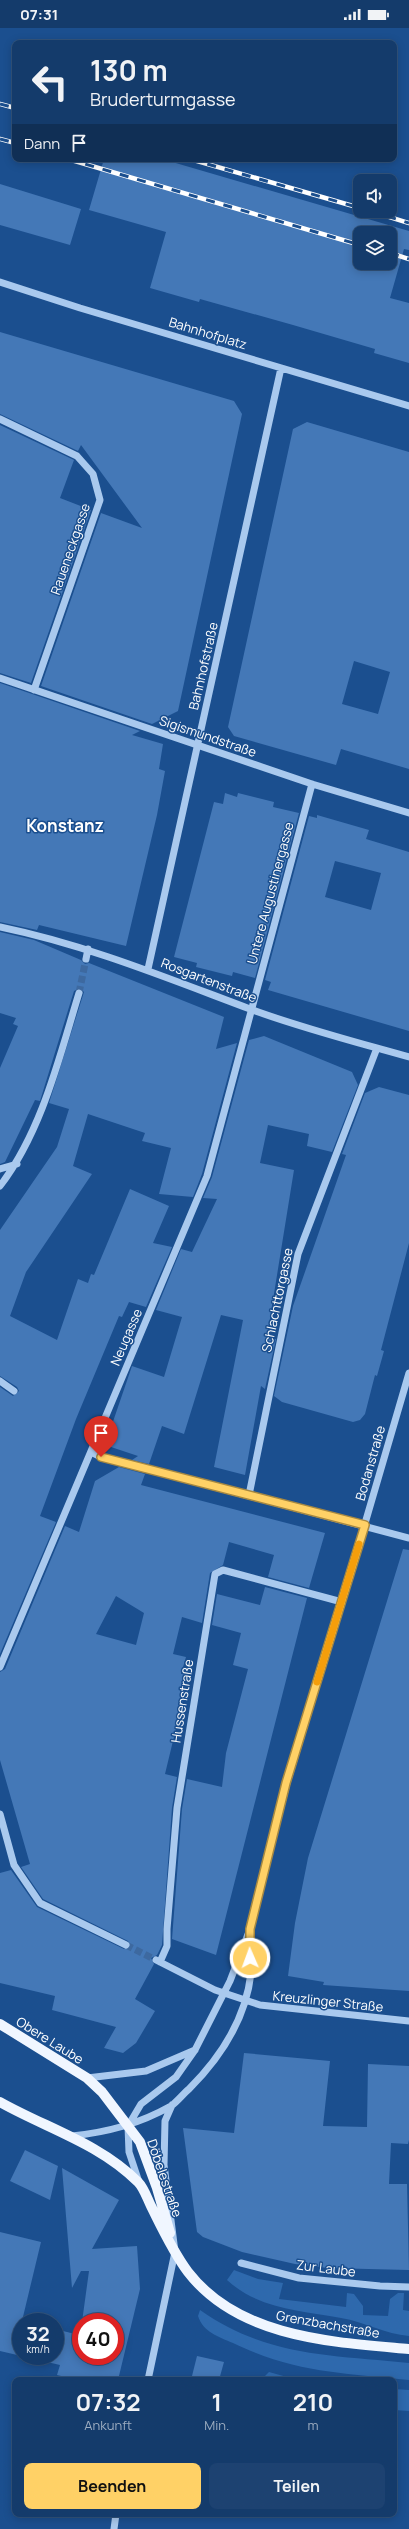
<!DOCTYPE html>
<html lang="de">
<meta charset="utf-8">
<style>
:root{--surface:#143b6b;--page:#1d4271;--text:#f1f3f6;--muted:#9dadc1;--line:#33557e;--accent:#ffd166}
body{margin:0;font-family:Manrope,sans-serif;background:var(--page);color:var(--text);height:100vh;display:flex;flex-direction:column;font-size:15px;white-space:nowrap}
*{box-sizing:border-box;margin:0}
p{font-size:13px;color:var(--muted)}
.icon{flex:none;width:22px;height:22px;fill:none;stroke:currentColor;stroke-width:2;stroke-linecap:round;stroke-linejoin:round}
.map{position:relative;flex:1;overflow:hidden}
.drawer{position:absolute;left:12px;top:2349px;width:385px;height:140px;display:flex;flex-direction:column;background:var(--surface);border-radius:8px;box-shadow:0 2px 10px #0003,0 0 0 1px var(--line)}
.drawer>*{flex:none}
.guide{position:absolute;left:12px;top:12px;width:385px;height:122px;border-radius:8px;box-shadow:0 2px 10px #0003,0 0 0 1px var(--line);background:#143b6b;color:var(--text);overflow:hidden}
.controls{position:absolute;left:353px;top:146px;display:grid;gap:8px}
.controls a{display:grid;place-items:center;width:44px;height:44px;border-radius:8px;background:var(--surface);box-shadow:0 2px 10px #0003,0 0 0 1px var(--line);font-size:20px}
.speed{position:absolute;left:12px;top:2285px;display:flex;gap:8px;font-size:20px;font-weight:700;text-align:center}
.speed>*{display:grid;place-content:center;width:52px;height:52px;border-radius:50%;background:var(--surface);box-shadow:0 2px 10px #0003,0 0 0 1px var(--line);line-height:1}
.speed small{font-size:10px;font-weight:400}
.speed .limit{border:6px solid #d22;background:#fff;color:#111}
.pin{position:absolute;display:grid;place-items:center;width:34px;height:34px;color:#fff;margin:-41px -17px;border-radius:50% 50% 50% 0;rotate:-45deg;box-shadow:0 0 4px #0007}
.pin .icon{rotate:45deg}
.me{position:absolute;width:44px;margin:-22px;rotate:358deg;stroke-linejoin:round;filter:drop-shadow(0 0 3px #0008)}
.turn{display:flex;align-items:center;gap:14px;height:84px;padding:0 12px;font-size:18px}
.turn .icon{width:52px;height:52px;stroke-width:2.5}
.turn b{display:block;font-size:28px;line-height:34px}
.then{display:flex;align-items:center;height:38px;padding:0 12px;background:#0003;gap:8px;font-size:15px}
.eta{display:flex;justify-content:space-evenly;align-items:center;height:68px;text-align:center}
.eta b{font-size:24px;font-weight:700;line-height:28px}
.cta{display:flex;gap:8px;margin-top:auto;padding:8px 12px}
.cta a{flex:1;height:46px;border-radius:8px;background:var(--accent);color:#111;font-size:16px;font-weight:700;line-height:46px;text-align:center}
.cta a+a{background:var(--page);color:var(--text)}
.status{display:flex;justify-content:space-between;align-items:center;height:28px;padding:0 20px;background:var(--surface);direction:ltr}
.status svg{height:11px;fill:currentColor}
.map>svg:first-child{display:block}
.green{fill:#2e69ad}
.building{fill:#4478b7;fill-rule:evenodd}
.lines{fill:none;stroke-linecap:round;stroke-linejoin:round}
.minor-tunnel{stroke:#3d69a0;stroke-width:7;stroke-dasharray:7 3.5;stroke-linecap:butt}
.minor{stroke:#a9c9ee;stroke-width:7}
.major{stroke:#f0f6ff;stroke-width:10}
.rail-casing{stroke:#fff;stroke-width:4.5}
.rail{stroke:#1b4f8f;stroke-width:3;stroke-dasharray:9;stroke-linecap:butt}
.route-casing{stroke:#a68842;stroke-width:10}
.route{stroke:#ffd166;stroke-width:7}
.slow{stroke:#f59e0b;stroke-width:7}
.labels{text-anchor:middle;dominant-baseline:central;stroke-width:3;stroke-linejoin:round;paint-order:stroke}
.street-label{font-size:13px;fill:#fff;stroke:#1b4f8f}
.district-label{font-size:17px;font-weight:bold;fill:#fff;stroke:#1b4f8f}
</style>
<div class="status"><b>07:31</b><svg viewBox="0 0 49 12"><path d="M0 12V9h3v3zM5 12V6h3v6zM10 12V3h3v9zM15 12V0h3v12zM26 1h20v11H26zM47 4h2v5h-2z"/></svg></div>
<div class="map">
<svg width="409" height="2501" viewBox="0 0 409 2501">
<rect width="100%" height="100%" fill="#1b4f8f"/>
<path class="green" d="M 234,2242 L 258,2251 L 283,2255 L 279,2271 L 346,2279 L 347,2265 L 354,2266 L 363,2278 L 363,2287 L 388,2288 L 390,2271 L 398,2265 L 404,2265 L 403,2282 L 409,2283 L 409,2308 C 385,2306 365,2294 341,2290 C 300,2282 260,2282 227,2252 Z
M 200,2282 C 267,2329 331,2327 409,2335 L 409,2352 C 343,2345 295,2345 233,2315 C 219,2309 203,2304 198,2288 Z
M 269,2344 L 287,2349 L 313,2352 L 265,2352 L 265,2348 Z
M 394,2361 L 409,2362 L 409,2383 L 394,2382 Z"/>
<path class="building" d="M 104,131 L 162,131 L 409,203 L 409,222 L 404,221 L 390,270 L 409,275 L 409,335 L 374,325 L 375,321 L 293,297 L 200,271 L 199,274 L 150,260 L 166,204 L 89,182 ZM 360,205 L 390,205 L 390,235 L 360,235 Z
M 0,156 L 81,181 L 70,217 L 0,197 Z
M 0,304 L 234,373 L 242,386 L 178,683 L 152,696 L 41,658 L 101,485 L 142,500 L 81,417 L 78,423 L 0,386 Z
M 307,394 L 409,424 L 409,741 L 341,721 L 336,737 L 234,708 L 228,699 L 293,401 ZM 354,633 L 390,644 L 378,686 L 342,676 Z
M 0,397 L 74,432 L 60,470 L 91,482 L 31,655 L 0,645 Z
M 0,655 L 140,703 L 132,707 L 163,716 L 159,741 L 165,743 L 157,787 L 126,918 L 39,897 L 37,902 L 0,894 Z
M 225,765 L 237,769 L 238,765 L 274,774 L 273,779 L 299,785 L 255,950 L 233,944 L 232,948 L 196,939 L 197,935 L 174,929 L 214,774 L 223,776 Z
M 317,787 L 369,802 L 366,811 L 409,824 L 409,1003 L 268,962 L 271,954 L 265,952 L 309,788 L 317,790 ZM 335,833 L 381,845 L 371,882 L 325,869 Z
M 0,904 L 34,912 L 81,932 L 85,936 L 89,935 L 224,989 L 216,1021 L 237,1015 L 202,1146 L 193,1169 L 159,1166 L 171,1120 L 142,1113 L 145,1105 L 88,1086 L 73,1138 L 92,1146 L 26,1244 L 10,1288 L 57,1312 L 78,1251 L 88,1255 L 91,1246 L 94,1247 L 130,1161 L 169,1178 L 153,1215 L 172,1219 L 146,1279 L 129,1274 L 122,1289 L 119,1288 L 76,1391 L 40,1488 L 56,1494 L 0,1626 L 0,1359 L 13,1368 L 19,1363 L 17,1359 L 0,1348 L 0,1202 L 57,1119 L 69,1081 L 49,1075 L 84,964 L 80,960 L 74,963 L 40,1073 L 35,1072 L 5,1134 L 0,1136 L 0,1040 L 18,998 L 13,996 L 16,990 L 0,985 Z
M 264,1008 L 352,1044 L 358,1057 L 332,1124 L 307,1118 L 309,1106 L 268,1097 L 260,1135 L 294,1142 L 267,1309 L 276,1311 L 265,1361 L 261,1358 L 245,1447 L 214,1439 L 243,1292 L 221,1287 L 184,1406 L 162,1398 L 149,1436 L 132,1432 L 138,1428 L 105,1417 L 132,1338 L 164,1349 L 182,1289 L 156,1282 L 181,1221 L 192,1224 L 217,1171 L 203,1170 L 212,1149 L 249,1012 Z
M 379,1059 L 409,1067 L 409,1215 L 381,1322 L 384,1323 L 377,1348 L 375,1347 L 365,1386 L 360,1392 L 353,1394 L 282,1374 L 274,1368 L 293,1278 L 346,1127 L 342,1126 L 365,1065 Z
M 119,1439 L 145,1446 L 141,1457 L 325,1505 L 309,1560 L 268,1549 L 274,1527 L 229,1514 L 223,1537 L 210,1545 L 202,1595 L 182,1589 L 173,1626 L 186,1629 L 181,1646 L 185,1646 L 182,1662 L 185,1663 L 165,1746 L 177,1749 L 172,1780 L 162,1917 L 157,1927 L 151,1930 L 154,1936 L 135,1971 L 155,1983 L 136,2015 L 123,2025 L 104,2020 L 116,1999 L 52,1982 L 55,1968 L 0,1955 L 0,1845 L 11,1842 L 37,1879 L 124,1921 L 131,1919 L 128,1913 L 43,1871 L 21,1839 L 30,1836 L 0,1732 L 0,1644 L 5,1641 L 65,1498 L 79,1504 L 95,1453 ZM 116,1568 L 144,1585 L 136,1617 L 96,1606 Z
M 403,1521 L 409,1522 L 409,1963 L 323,1957 L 324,1954 L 288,1948 L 295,1895 L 308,1830 Z
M 265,1559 L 307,1570 L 216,1927 L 172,1911 L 182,1781 L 187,1751 L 222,1759 L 226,1725 L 248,1641 L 233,1637 L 241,1605 L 212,1597 L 217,1566 L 260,1577 Z
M 244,2025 L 330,2033 L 323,2098 L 367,2099 L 368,2036 L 409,2038 L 409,2112 L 408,2116 L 391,2115 L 389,2156 L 407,2156 L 409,2242 L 328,2240 L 295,2236 L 242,2224 L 203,2209 L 197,2204 L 183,2100 L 234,2105 Z
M 25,2122 L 58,2138 L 50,2172 L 10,2153 Z
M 62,2140 L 119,2172 L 92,2221 L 137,2218 L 140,2261 L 118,2352 L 78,2352 L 57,2347 L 60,2337 L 0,2323 L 0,2204 L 41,2214 L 22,2293 L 24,2294 L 21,2294 L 21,2328 L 55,2328 L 55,2301 L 79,2307 L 81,2298 L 81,2328 L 115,2328 L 115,2294 L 82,2294 L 89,2243 L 81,2243 L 72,2260 Z
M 197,2328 L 224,2334 L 219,2352 L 191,2352 Z"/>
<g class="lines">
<path class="minor-tunnel" d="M 79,965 L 86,931
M 126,1917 L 156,1932"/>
<path class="minor" d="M 0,254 L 80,280 L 409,378
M 0,391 L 77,428 L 93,446 L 100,472 L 34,662
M 0,650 L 312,756 L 409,785
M 0,899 C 87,917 167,950 250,981 C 301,1000 356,1014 409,1029
M 86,931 L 88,921
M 148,941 L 281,340
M 0,1141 L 17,1136
M 0,1158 C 42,1103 59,1030 79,965
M 0,1353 L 14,1363
M 91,1424 L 101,1429 L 409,1510
M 249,1467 L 298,1226 L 377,1020
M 0,1639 L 207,1148 L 312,756
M 0,1786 L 14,1837 L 40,1875 L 126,1917
M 156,1932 L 215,1962 L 260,1977 L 409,1993
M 160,1934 L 167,1918 L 167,1901 L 177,1780 L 215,1546 L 223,1542 L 342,1574
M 87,2050 L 146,2043 L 195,2022
M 128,2098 L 141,2076 L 176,2049 L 195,2022 L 230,1953 L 250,1901 L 287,1755 L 342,1574 L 409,1345
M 128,2098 L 129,2124 L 139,2154
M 72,2108 C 108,2104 139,2096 171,2078 C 177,2074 183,2066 189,2061 C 220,2030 246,1990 251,1945 C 252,1932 250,1918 250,1905
M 241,2235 L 299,2250 L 380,2258 L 409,2259
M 148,2352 L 175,2224 L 164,2137 L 165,2093 L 172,2077
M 114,2501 L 116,2486"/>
<path class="major" d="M 0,1996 L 87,2050 L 102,2064 L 140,2114 L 157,2160 L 170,2205
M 0,2074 C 46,2100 99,2115 138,2154 C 144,2160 147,2170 151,2178 C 162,2200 173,2224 188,2244 C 239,2310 332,2314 409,2321"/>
<g class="rail-casing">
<path id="rail" d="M 0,76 L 15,80
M 0,111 L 15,115
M 68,131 L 360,217
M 190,131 L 360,180
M 370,183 L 409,195
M 390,225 L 409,231"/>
</g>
<use href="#rail" class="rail"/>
</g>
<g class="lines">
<g class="route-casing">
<path id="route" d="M 101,1429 L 365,1497 L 286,1755 L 250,1901 L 250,1930"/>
</g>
<use href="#route" class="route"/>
<path class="slow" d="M 317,1654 L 359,1516"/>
</g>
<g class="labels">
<g class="street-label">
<text transform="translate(208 305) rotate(17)">Bahnhofplatz</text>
<text transform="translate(70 521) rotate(-71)">Raueneckgasse</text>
<text transform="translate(203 638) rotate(-77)">Bahnhofstraße</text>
<text transform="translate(208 708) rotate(19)">Sigismundstraße</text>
<text transform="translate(270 865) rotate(-75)">Untere Augustinergasse</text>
<text transform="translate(209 952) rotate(21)">Rosgartenstraße</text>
<text transform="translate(277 1272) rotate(-78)">Schlachttorgasse</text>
<text transform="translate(126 1309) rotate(-67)">Neugasse</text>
<text transform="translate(370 1435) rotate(-74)">Bodanstraße</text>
<text transform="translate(182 1673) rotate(-81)">Hussenstraße</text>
<text transform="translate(328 1973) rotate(6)">Kreuzlinger Straße</text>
<text transform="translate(50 2012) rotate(32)">Obere Laube</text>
<text transform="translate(165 2150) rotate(71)">Döbelestraße</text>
<text transform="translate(326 2240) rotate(7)">Zur Laube</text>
<text transform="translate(328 2296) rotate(10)">Grenzbachstraße</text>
</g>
<g class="district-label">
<text x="65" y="797">Konstanz</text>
</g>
</g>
</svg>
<div class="controls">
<a><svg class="icon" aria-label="sound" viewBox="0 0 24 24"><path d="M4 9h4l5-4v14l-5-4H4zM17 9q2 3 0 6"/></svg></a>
<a><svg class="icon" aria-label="layers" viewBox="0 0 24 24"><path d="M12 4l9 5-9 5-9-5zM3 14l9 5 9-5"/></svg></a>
</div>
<div class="speed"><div>32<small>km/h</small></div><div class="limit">40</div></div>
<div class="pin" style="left:101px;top:1429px;background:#d93025"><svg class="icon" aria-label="arrive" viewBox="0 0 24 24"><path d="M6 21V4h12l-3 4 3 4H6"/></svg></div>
<svg class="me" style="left:250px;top:1930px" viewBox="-20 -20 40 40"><circle r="17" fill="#ffd166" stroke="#fff" stroke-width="3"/><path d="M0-11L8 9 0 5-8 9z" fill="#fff"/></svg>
<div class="guide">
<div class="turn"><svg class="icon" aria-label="left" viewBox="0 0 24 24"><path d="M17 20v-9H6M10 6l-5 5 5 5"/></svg><div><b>130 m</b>Bruderturmgasse</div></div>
<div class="then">Dann<svg class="icon" aria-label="arrive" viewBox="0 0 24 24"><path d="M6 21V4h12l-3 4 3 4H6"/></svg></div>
</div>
<section class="drawer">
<div class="eta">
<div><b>07:32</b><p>Ankunft</p></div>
<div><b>1</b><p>Min.</p></div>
<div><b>210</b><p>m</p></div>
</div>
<div class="cta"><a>Beenden</a><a>Teilen</a></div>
</section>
</div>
